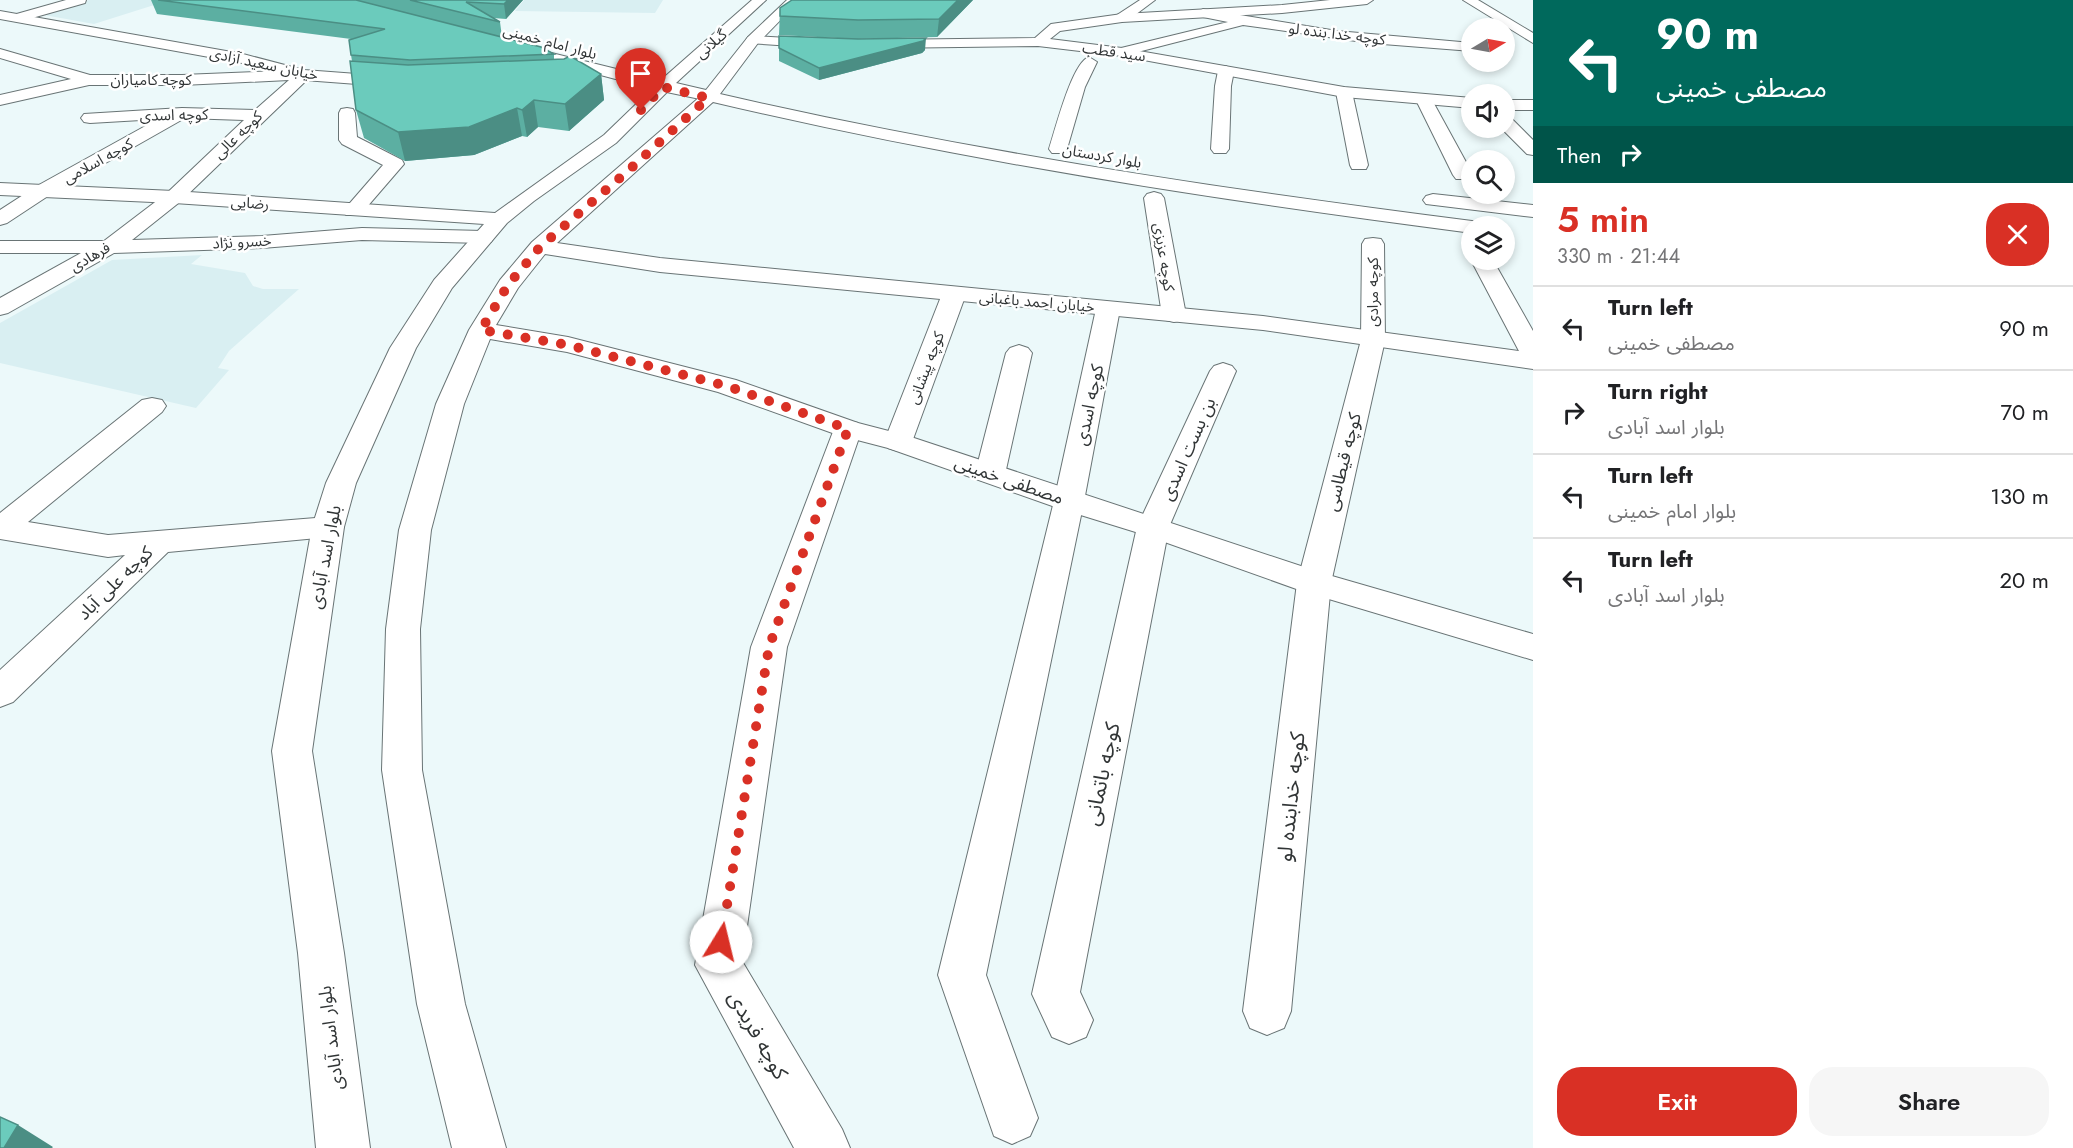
<!DOCTYPE html>
<meta charset="utf-8">
<style>
:root{--surface:#fff;--page:#f6f6f6;--text:#202124;--muted:#757577;--line:#e0e0e0;--accent:#d93025}
body{margin:0;font-family:Jost,"Noto Sans Arabic",sans-serif;background:var(--page);color:var(--text);height:100vh;display:flex;flex-direction:column;font-size:22px;white-space:nowrap}
*{box-sizing:border-box;margin:0}
p{font-size:20px;color:var(--muted)}
.icon{flex:none;width:33px;height:33px;fill:none;stroke:currentColor;stroke-width:2;stroke-linecap:round;stroke-linejoin:round}
.map{position:relative;flex:1;overflow:hidden}
.side{display:flex;flex-direction:column;background:var(--surface);width:540px}
.side>*{flex:none}
.hud{background:#00695c;color:#fff;overflow:hidden}
.needle{width:39px;rotate:80deg}
.tools{position:absolute;left:1461px;top:18px;display:grid;gap:12px}
.tools a{display:grid;place-items:center;width:54px;height:54px;border-radius:50%;background:var(--surface);box-shadow:0 3px 9px #0003;font-size:30px}
.pin{position:absolute;display:grid;place-items:center;width:51px;height:51px;color:#fff;margin:-62px -26px;border-radius:50% 50% 50% 0;rotate:-45deg;box-shadow:0 0 6px #0007}
.pin .icon{rotate:45deg}
.me{position:absolute;width:66px;margin:-33px;rotate:9deg;stroke-linejoin:round;filter:drop-shadow(0 0 4px #0008)}
.turn{display:flex;align-items:center;gap:21px;height:126px;padding:0 24px;font-size:27px}
.turn .icon{width:78px;height:78px;stroke-width:2.5}
.turn b{display:block;font-size:42px;line-height:51px}
.then{display:flex;align-items:center;height:57px;padding:0 24px;background:#0003;gap:12px;font-size:22px}
.round{display:grid;place-items:center;flex:none;width:63px;height:63px;border-radius:24px;background:var(--page)}
.summary{display:flex;align-items:center;justify-content:space-between;height:102px;padding:0 24px}
h1{font-size:36px;font-weight:600;line-height:45px;color:var(--accent)}
.cta{display:flex;gap:12px;margin-top:auto;padding:12px 24px}
.cta a{flex:1;height:69px;border-radius:24px;background:var(--accent);color:#fff;font-size:24px;font-weight:600;line-height:69px;text-align:center}
.cta a+a{background:var(--page);color:var(--text)}
ul{padding:0;list-style:none}
li{display:flex;align-items:center;gap:18px;height:84px;padding:0 24px;border-top:2px solid var(--line)}
li div{flex:1}
li b{display:block;font-size:22px}
li em{font-style:normal}
main{display:flex;flex:1;min-height:0}
.map>svg:first-child{display:block}
.built{fill:#d9eff2}
.lines{fill:none;stroke-linecap:round;stroke-linejoin:round}
.street-casing{stroke:#697475;stroke-width:2}
.secondary-casing{stroke:#697475;stroke-width:2}
.primary-casing{stroke:#697475;stroke-width:2}
.street{fill:#fff;fill-rule:evenodd}
.secondary{fill:#fff;fill-rule:evenodd}
.primary{fill:#fff;fill-rule:evenodd}
.wall{fill:#5cafa2}
.shaded-wall{fill:#4b8e84}
.building{fill:#6bcbbc;stroke:#4b8e84;stroke-width:1.5}
.route{stroke:#d93025;stroke-width:10;stroke-dasharray:0 18}
.labels{text-anchor:middle;dominant-baseline:central;stroke-width:5;stroke-linejoin:round;paint-order:stroke}
.far-street-label{font-size:15px;fill:#313536;stroke:#fff}
.street-label{font-size:18px;fill:#313536;stroke:#fff}
.near-street-label{font-size:21px;fill:#313536;stroke:#fff}
</style>
<main>
<div class="map">
<svg width="1533" height="1148" viewBox="0 0 1533 1148">
<rect width="100%" height="100%" fill="#ecf9fa"/>
<path class="built" d="M 89,0 L 170,0 L 94,24 L 44,15 L 45,13 Z
M 524,0 L 663,0 L 655,13 L 515,11 Z
M 202,255 L 191,264 L 245,273 L 253,286 L 263,289 L 299,289 L 229,351 L 218,368 L 229,370 L 196,408 L 0,363 L 0,323 L 112,260 Z"/>
<g class="lines">
<g class="street-casing">
<path id="street" d="M 66,0 L 86,0 L 85,3 L 18,22 L 11,18 L 13,15 Z
M 1140,0 L 1155,0 L 1127,21 L 1117,21 L 1115,18 L 1117,15 Z
M 1463,0 L 1478,0 L 1533,33 L 1533,43 Z
M 1203,9 L 1337,31 L 1472,43 L 1472,51 L 1370,43 L 1243,25 L 1122,56 L 1115,52 L 1117,49 L 1228,22 L 1198,16 L 1196,13 Z
M 0,49 L 90,75 L 182,75 L 304,70 L 312,75 L 181,201 L 132,240 L 262,236 L 362,228 L 483,231 L 491,232 L 494,237 L 491,242 L 483,243 L 362,240 L 262,248 L 114,253 L 8,313 L 0,315 L 0,298 L 81,253 L 0,253 L 0,241 L 104,241 L 167,193 L 244,120 L 185,118 L 51,194 L 7,223 L 0,225 L 0,210 L 37,186 L 158,119 L 90,123 L 84,122 L 81,118 L 84,114 L 182,108 L 255,110 L 289,80 L 182,85 L 89,85 L 0,105 L 0,95 L 71,79 L 0,58 Z
M 1089,57 L 1097,62 L 1085,87 L 1067,149 L 1064,153 L 1052,153 L 1049,149 C 1055,131 1072,62 1089,57 Z
M 1226,66 L 1234,71 L 1231,86 L 1229,149 L 1226,153 L 1214,153 L 1211,149 L 1215,86 L 1218,71 Z
M 1344,87 L 1352,92 L 1368,165 L 1366,169 L 1352,169 L 1350,165 L 1336,92 Z
M 1424,95 L 1432,100 L 1472,173 L 1470,179 L 1456,179 L 1453,175 L 1416,100 Z
M 347,108 L 353,109 L 355,113 L 357,137 L 402,160 L 404,164 L 360,215 L 346,215 L 343,211 L 383,165 L 342,144 L 339,140 L 339,113 L 341,109 Z
M 1504,116 L 1510,117 L 1533,140 L 1533,155 L 1527,154 L 1501,128 L 1504,128 Z
M 1154,192 L 1161,194 L 1164,198 L 1186,315 L 1182,320 L 1174,322 L 1166,320 L 1162,315 L 1144,198 L 1147,194 Z
M 1373,238 L 1381,239 L 1384,244 L 1385,340 L 1331,583 L 1291,1011 L 1284,1028 L 1267,1035 L 1250,1028 L 1243,1011 L 1297,583 L 1361,340 L 1362,244 L 1365,239 Z
M 1474,260 L 1492,260 L 1494,262 L 1533,331 L 1533,361 L 1524,358 L 1520,353 L 1472,262 Z
M 954,287 L 962,289 L 966,294 L 912,442 L 908,448 L 898,451 L 888,448 L 884,442 L 942,294 L 946,289 Z
M 1108,302 L 1116,304 L 1120,309 L 1084,501 L 986,975 L 1038,1118 L 1030,1136 L 1012,1144 L 994,1136 L 938,975 L 1054,501 L 1096,309 L 1100,304 Z
M 1019,345 L 1028,348 L 1032,353 L 1005,474 L 1000,480 L 990,483 L 980,480 L 975,474 L 1006,353 L 1010,348 Z
M 1223,363 L 1232,366 L 1236,371 L 1169,527 L 1080,992 L 1093,1020 L 1086,1037 L 1069,1044 L 1052,1037 L 1032,994 L 1137,527 L 1210,371 L 1214,366 Z
M 152,398 L 162,400 L 166,406 L 162,412 L 28,522 L 108,535 L 328,517 L 339,520 L 344,527 L 339,534 L 328,537 L 168,552 L 13,702 L 0,707 L 0,670 L 125,555 L 108,557 L 0,539 L 0,513 L 142,400 Z
M 848,421 L 858,423 L 862,429 L 787,647 L 742,961 L 842,1129 L 850,1148 L 794,1148 L 695,965 L 751,647 L 834,429 L 838,423 Z"/>
</g>
<g class="secondary-casing">
<path id="secondary" d="M 1330,0 L 1373,0 L 1367,4 L 1282,13 L 1122,22 L 1060,31 L 1050,39 L 1122,48 L 1344,87 L 1472,98 L 1472,108 L 1344,97 L 1122,56 L 1038,46 L 881,48 L 874,44 L 881,40 L 1035,38 L 1051,24 L 1122,14 L 1282,5 Z
M 0,11 L 243,54 L 304,70 L 397,77 L 405,82 L 397,87 L 304,80 L 242,63 L 0,19 Z
M 753,36 L 823,40 L 830,44 L 823,48 L 748,43 L 746,40 L 748,37 Z
M 663,82 L 669,84 L 671,87 L 669,90 L 616,143 L 534,201 L 507,223 L 452,288 L 416,348 L 356,483 L 344,527 L 312,751 L 344,953 L 370,1148 L 316,1148 L 298,953 L 272,751 L 312,527 L 326,483 L 390,348 L 434,280 L 484,224 L 174,203 L 0,195 L 0,183 L 174,191 L 495,213 L 604,135 L 657,84 Z
M 708,93 L 716,98 L 714,101 L 557,243 L 660,258 L 1263,316 L 1533,353 L 1533,369 L 1263,330 L 660,272 L 545,254 L 518,288 L 496,325 L 568,337 L 736,380 L 858,423 L 908,436 L 1325,574 L 1533,634 L 1533,660 L 1302,591 L 1142,534 L 1058,508 L 888,448 L 838,435 L 718,392 L 567,352 L 490,339 L 464,404 L 431,530 L 420,629 L 422,770 L 465,1004 L 506,1148 L 452,1148 L 417,1004 L 382,770 L 386,629 L 399,530 L 436,404 L 469,330 L 500,280 L 532,242 L 702,95 Z
M 1504,100 L 1533,100 L 1533,110 L 1504,110 Z"/>
</g>
<g class="primary-casing">
<path id="primary" d="M 752,0 L 766,0 L 676,83 L 706,90 L 748,37 L 787,0 L 800,0 L 758,43 L 720,94 C 968,151 1220,189 1472,221 L 1479,223 L 1482,226 L 1472,226 L 1472,233 C 1217,200 963,161 713,102 L 708,103 L 700,99 L 657,90 L 506,50 L 504,47 L 511,43 L 661,80 Z
M 1433,194 L 1533,205 L 1533,217 L 1426,204 L 1423,200 L 1426,196 Z"/>
</g>
<use href="#street" class="street"/>
<use href="#secondary" class="secondary"/>
<use href="#primary" class="primary"/>
</g>
<path class="wall" d="M 151,0 L 523,0 L 506,19 L 493,18 L 500,22 L 502,37 L 554,54 L 554,59 L 601,74 L 604,100 L 569,131 L 538,127 L 527,137 L 522,136 L 474,155 L 405,161 L 364,138 L 356,110 L 352,61 L 351,55 L 351,39 L 157,14 Z
M 973,0 L 937,37 L 857,39 L 779,35 L 780,8 Z
M 779,36 L 858,39 L 925,50 L 922,53 L 819,80 L 779,61 Z"/>
<path class="shaded-wall" d="M 508,0 L 523,0 L 506,19 L 504,4 Z
M 958,0 L 973,0 L 937,37 L 939,19 Z
M 926,38 L 925,50 L 922,53 L 819,80 L 819,68 Z
M 601,74 L 604,100 L 569,131 L 565,104 Z
M 534,100 L 538,127 L 527,137 L 522,110 Z
M 517,108 L 522,136 L 474,155 L 405,161 L 398,132 Z
M 18,1125 L 53,1147 L 52,1148 L 4,1148 Z"/>
<path class="building" d="M 158,0 L 356,0 L 541,47 L 554,54 L 410,60 L 351,55 L 349,40 L 385,29 Z
M 410,0 L 508,0 L 504,4 L 466,2 L 500,22 Z
M 792,0 L 958,0 L 939,19 L 858,20 L 780,16 L 780,8 Z
M 779,36 L 858,39 L 926,38 L 923,41 L 819,68 L 779,48 Z
M 570,56 L 601,74 L 565,104 L 534,100 L 522,110 L 517,108 L 469,127 L 398,132 L 356,110 L 350,61 L 408,65 L 564,59 Z
M 0,1117 L 18,1125 L 4,1148 L 0,1148 Z"/>
<g class="lines">
<path class="route" d="M 641,110 L 663,87 L 708,98 L 629,170 L 540,247 L 508,285 L 481,330 L 568,345 L 727,386 L 848,429 L 769,647 L 721,942"/>
</g>
<g class="labels">
<g class="far-street-label">
<text transform="translate(1337 34) rotate(7)">کوچه خدا بنده لو</text>
<text transform="translate(550 42) rotate(15)">بلوار امام خمینی</text>
<text transform="translate(711 44) rotate(-41)">گیلانی</text>
<text transform="translate(1114 52) rotate(8)">سید قطب</text>
<text transform="translate(264 64) rotate(12)">خیابان سعید آزادی</text>
<text x="151" y="80">کوچه کامیاران</text>
<text transform="translate(174 115) rotate(-1)">کوچه اسدی</text>
<text transform="translate(238 135) rotate(-44)">کوچه عالی</text>
<text transform="translate(1102 156) rotate(10)">بلوار کردستان</text>
<text transform="translate(98 161) rotate(-29)">کوچه اسلامی</text>
<text transform="translate(250 203) rotate(4)">رضایی</text>
<text transform="translate(242 242) rotate(-3)">خسرو نژاد</text>
<text transform="translate(90 257) rotate(-30)">فرهادی</text>
<text transform="translate(1164 257) rotate(81)">کوچه عزیزی</text>
<text transform="translate(1373 292) rotate(-90)">کوچه مرادی</text>
<text transform="translate(1037 302) rotate(5)">خیابان احمد باغبانی</text>
<text transform="translate(926 368) rotate(-69)">کوچه پیشانی</text>
</g>
<g class="street-label">
<text transform="translate(1089 405) rotate(-78)">کوچه اسدی</text>
<text transform="translate(1188 449) rotate(-66)">بن بست اسدی</text>
<text transform="translate(1343 462) rotate(-76)">کوچه قیطاسی</text>
<text transform="translate(1009 480) rotate(19)">مصطفی خمینی</text>
<text transform="translate(325 557) rotate(-79)">بلوار اسد آبادی</text>
<text transform="translate(115 583) rotate(-44)">کوچه علی آباد</text>
<text transform="translate(331 1038) rotate(-97)">بلوار اسد آبادی</text>
</g>
<g class="near-street-label">
<text transform="translate(1102 774) rotate(-78)">کوچه باتمانی</text>
<text transform="translate(1291 797) rotate(-84)">کوچه خدابنده لو</text>
<text transform="translate(758 1035) rotate(60)">کوچه فریدی</text>
</g>
</g>
</svg>
<div class="tools">
<a><svg class="needle" viewBox="-14 -14 28 28"><path d="M0-13l5 13h-10z" fill="#e53935"/><path d="M0 13l5-13h-10z" fill="#757577"/></svg></a>
<a><svg class="icon" aria-label="sound" viewBox="0 0 24 24"><path d="M4 9h4l5-4v14l-5-4H4zM17 9q2 3 0 6"/></svg></a>
<a><svg class="icon" aria-label="search" viewBox="0 0 24 24"><circle cx="10" cy="10" r="6"/><path d="M15 15l6 6"/></svg></a>
<a><svg class="icon" aria-label="layers" viewBox="0 0 24 24"><path d="M12 4l9 5-9 5-9-5zM3 14l9 5 9-5"/></svg></a>
</div>
<div class="pin" style="left:641px;top:110px;background:#d93025"><svg class="icon" aria-label="arrive" viewBox="0 0 24 24"><path d="M6 21V4h12l-3 4 3 4H6"/></svg></div>
<svg class="me" style="left:721px;top:942px" viewBox="-20 -20 40 40"><circle r="19" fill="#fff"/><path d="M0-13L10 11 0 6-10 11z" fill="#d93025"/></svg>
</div>
<section class="side">
<div class="hud">
<div class="turn"><svg class="icon" aria-label="left" viewBox="0 0 24 24"><path d="M17 20v-9H6M10 6l-5 5 5 5"/></svg><div><b>90 m</b>مصطفی خمینی</div></div>
<div class="then">Then<svg class="icon" aria-label="right" viewBox="0 0 24 24"><path d="M7 20v-9h11M14 6l5 5-5 5"/></svg></div>
</div>
<div class="summary"><div><h1>5 min</h1><p>330 m · 21:44</p></div><a class="round" style="background:#d93025;color:#fff"><svg class="icon" aria-label="close" viewBox="0 0 24 24"><path d="M6 6l12 12M18 6L6 18"/></svg></a></div>
<ul>
<li><svg class="icon" aria-label="left" viewBox="0 0 24 24"><path d="M17 20v-9H6M10 6l-5 5 5 5"/></svg><div><b>Turn left</b><p>مصطفی خمینی</p></div><em>90 m</em></li>
<li><svg class="icon" aria-label="right" viewBox="0 0 24 24"><path d="M7 20v-9h11M14 6l5 5-5 5"/></svg><div><b>Turn right</b><p>بلوار اسد آبادی</p></div><em>70 m</em></li>
<li><svg class="icon" aria-label="left" viewBox="0 0 24 24"><path d="M17 20v-9H6M10 6l-5 5 5 5"/></svg><div><b>Turn left</b><p>بلوار امام خمینی</p></div><em>130 m</em></li>
<li><svg class="icon" aria-label="left" viewBox="0 0 24 24"><path d="M17 20v-9H6M10 6l-5 5 5 5"/></svg><div><b>Turn left</b><p>بلوار اسد آبادی</p></div><em>20 m</em></li>
</ul>
<div class="cta"><a>Exit</a><a>Share</a></div>
</section>
</main>
